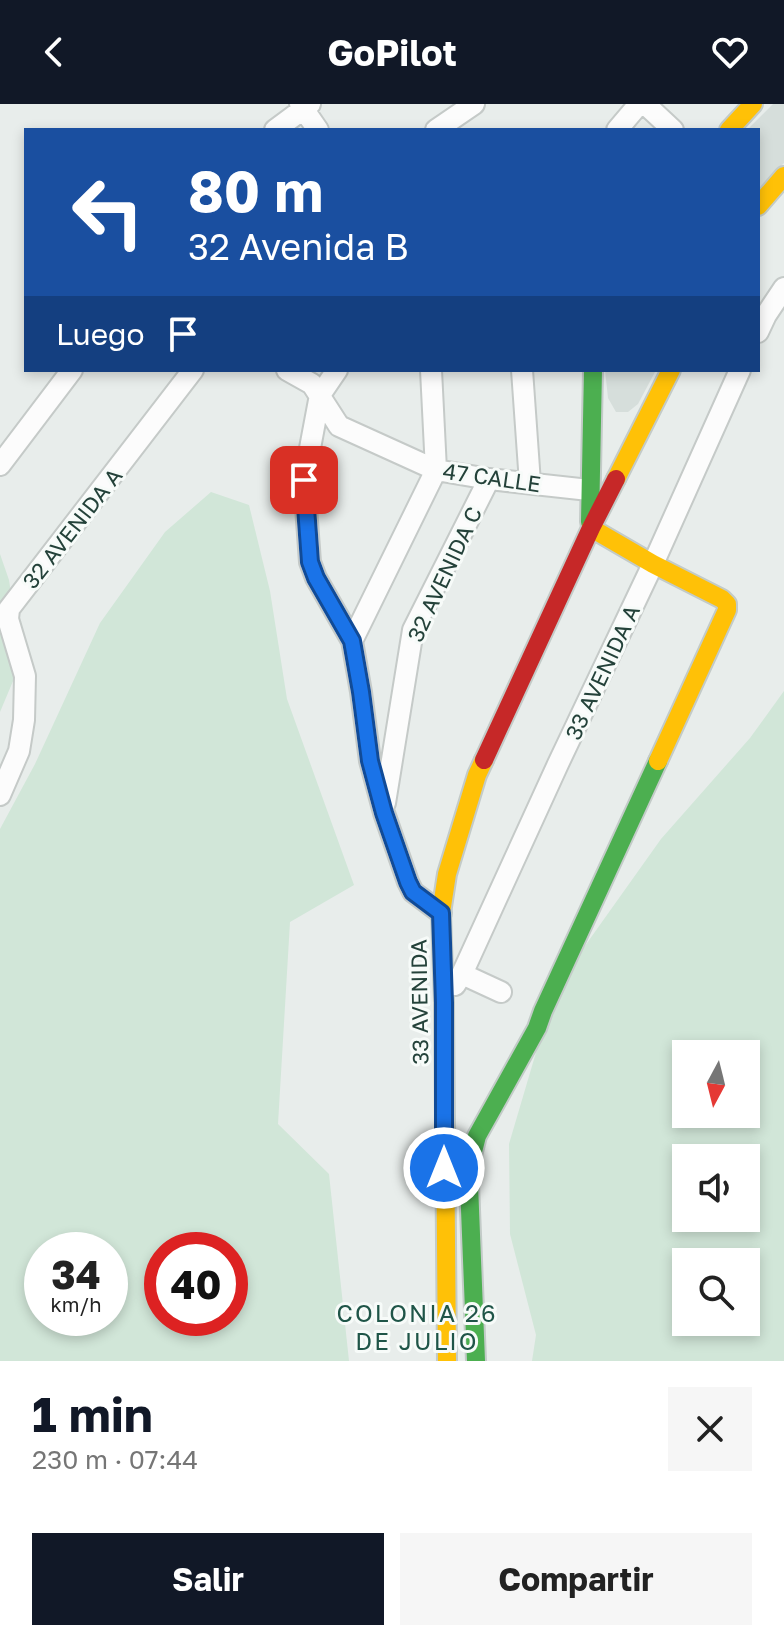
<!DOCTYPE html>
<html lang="es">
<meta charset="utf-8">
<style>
:root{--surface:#fff;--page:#f6f6f6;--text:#222;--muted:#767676;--accent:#111827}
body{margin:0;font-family:"Golos Text",sans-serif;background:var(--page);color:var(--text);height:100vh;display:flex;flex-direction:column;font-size:30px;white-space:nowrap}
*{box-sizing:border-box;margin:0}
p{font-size:26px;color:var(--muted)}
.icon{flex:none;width:44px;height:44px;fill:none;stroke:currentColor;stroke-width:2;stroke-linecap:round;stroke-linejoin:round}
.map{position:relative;height:1257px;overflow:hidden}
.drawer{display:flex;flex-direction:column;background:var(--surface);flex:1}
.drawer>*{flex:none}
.top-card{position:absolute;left:24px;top:24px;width:736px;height:244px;border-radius:0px;box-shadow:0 4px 12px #0003;background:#1a4fa0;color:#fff;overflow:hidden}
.needle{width:52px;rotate:187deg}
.tools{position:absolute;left:672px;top:936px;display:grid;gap:16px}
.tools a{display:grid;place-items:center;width:88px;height:88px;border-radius:0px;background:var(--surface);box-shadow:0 4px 12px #0003;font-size:40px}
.speed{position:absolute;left:24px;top:1128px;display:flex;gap:16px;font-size:40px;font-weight:700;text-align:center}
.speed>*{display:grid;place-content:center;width:104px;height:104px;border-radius:50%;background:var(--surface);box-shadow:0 4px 12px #0003;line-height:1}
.speed small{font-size:20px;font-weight:400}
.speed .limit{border:12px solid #d22;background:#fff;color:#111}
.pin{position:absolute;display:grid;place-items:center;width:68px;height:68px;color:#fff;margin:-34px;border-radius:16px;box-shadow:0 4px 12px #0006}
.me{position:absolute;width:88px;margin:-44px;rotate:0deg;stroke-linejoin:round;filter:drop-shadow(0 0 6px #0008)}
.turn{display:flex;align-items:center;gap:28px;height:168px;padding:0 32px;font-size:36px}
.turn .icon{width:104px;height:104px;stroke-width:2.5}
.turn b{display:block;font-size:56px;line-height:68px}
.then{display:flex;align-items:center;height:76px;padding:0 32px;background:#0003;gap:16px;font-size:30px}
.round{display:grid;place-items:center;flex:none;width:84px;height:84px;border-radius:0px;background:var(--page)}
.headline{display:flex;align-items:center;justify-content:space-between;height:136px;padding:0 32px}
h1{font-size:48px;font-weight:700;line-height:60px;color:var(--accent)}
.primary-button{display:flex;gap:16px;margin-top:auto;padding:16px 32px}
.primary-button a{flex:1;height:92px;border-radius:0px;background:var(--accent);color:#fff;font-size:32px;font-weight:700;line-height:92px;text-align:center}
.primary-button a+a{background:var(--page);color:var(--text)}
header{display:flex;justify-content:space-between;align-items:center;height:104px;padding:0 32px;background:var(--accent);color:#fff;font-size:36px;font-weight:700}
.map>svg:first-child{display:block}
.built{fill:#d6dedb}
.green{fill:#d1e6d8;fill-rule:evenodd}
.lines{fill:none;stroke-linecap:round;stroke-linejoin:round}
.street-casing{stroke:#c5cac8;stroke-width:24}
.fast-casing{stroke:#c3cbc8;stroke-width:22}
.slow-casing{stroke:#c3cbc8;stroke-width:22}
.jam-casing{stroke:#c3cbc8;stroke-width:22}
.street{stroke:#fcfcfc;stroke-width:20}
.fast{stroke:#4caf50;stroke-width:18}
.slow{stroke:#ffc107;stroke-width:18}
.jam{stroke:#c62828;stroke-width:18}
.route-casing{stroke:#114b97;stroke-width:20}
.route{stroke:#1a73e8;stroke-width:14}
.labels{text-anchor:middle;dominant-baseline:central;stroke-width:6;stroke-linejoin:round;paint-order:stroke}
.street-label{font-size:22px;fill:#24423a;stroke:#f7fbf9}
.neighbourhood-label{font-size:24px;letter-spacing:2px;fill:#1f5548;stroke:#f7fbf9}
</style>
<header><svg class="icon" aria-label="back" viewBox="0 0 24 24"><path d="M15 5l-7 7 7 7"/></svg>GoPilot<svg class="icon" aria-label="heart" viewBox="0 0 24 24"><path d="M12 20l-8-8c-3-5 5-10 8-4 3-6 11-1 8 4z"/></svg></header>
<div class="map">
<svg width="784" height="1257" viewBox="0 0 784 1257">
<rect width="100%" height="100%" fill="#e8edeb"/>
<path class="built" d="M 773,0 L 784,0 L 784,59 L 758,85 L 758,26 L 747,26 Z
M 605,266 L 656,266 L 638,300 L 628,308 L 616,308 L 608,294 Z"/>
<path class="green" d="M 211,388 L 249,401 L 270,487 L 287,595 L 354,781 L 290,818 L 278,1020 L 329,1070 L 349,1257 L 0,1257 L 0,725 L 35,660 L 100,519 L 165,428 ZM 42,1146 L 110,1146 L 110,1214 L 42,1214 ZM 162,1146 L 230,1146 L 230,1214 L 162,1214 Z
M 0,450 L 9,476 L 21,558 L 0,608 Z
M 784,587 L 784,1257 L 532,1257 L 536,1231 L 510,1130 L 509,1040 L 555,884 L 661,735 L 750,634 ZM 686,950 L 746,950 L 746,1010 L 686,1010 ZM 686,1054 L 746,1054 L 746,1114 L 686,1114 ZM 686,1158 L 746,1158 L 746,1218 L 686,1218 Z"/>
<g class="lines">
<g class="street-casing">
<path id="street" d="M 300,0 L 318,26
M 645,0 L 673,26
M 275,26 L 310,0
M 436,26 L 474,0
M 617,26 L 639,0
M 758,228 L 766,211 L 784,184
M 287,266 L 312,280 L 339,322 L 436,366 L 489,375 L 589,386
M 337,266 L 320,291 L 304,376 L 310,458 L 316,474 L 352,537 L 361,588 L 370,657 L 384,709 L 408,778 L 413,788 L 441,809
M 522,266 L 530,379
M 0,361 L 72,266
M 352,537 L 436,366 L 431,266
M 0,691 L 19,647 L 24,616 L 25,572 L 8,515 L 9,505 L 193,266
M 385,699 L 413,526 L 489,375
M 462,870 L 558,660 L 653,460 L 740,266
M 455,881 L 462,870 L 501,888"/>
</g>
<g class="fast-casing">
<path id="fast" d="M 590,418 L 593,266
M 476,1257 L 469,1080 L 470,1059 L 477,1032 L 537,924 L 543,907 L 658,657"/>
</g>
<g class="slow-casing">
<path id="slow" d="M 729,26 L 753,0
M 758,102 L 784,72
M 616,375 L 671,266
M 591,424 L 653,460 L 722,495 L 727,500 L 727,506 L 658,657
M 447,1257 L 444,899 L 441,809 L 447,770 L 477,671 L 484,656"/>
</g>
<g class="jam-casing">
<path id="jam" d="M 484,656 L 591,424 L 616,375"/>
</g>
<use href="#street" class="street"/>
<use href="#fast" class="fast"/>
<use href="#slow" class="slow"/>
<use href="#jam" class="jam"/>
</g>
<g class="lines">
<g class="route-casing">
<path id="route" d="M 304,376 L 310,458 L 316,474 L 352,537 L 361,588 L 370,657 L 384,709 L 408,778 L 413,788 L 441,809 L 444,899 L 444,1064"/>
</g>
<use href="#route" class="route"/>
</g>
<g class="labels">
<g class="street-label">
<text transform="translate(492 373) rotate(8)">47 CALLE</text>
<text transform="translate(72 424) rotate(-52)">32 AVENIDA A</text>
<text transform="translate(444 470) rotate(-65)">32 AVENIDA C</text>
<text transform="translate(602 568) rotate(-65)">33 AVENIDA A</text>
<text transform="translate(419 898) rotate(-91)">33 AVENIDA</text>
</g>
<g class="neighbourhood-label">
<text x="417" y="1208">COLONIA 26<tspan x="417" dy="28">DE JULIO</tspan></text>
</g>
</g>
</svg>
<div class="tools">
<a><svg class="needle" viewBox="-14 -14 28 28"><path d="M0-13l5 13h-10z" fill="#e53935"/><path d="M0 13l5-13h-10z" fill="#767676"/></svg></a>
<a><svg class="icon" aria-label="sound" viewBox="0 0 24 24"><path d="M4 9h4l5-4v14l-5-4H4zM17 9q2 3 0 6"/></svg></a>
<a><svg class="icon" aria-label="search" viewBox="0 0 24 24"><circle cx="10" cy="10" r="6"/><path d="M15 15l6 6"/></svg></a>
</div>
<div class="speed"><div>34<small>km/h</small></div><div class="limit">40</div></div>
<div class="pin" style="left:304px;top:376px;background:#d93025"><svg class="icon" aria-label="arrive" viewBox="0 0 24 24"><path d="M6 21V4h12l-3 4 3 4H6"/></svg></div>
<svg class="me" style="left:444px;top:1064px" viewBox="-20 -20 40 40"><circle r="17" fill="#1a73e8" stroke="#fff" stroke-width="3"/><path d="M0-11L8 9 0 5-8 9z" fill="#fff"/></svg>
<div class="top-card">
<div class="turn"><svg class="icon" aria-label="left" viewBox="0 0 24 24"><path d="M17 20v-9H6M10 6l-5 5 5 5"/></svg><div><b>80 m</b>32 Avenida B</div></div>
<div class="then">Luego<svg class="icon" aria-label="arrive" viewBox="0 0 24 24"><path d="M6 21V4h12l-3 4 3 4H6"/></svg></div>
</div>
</div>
<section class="drawer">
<div class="headline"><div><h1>1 min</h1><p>230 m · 07:44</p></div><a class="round"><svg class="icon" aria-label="close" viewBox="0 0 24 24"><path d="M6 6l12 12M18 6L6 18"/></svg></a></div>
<div class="primary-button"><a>Salir</a><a>Compartir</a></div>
</section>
